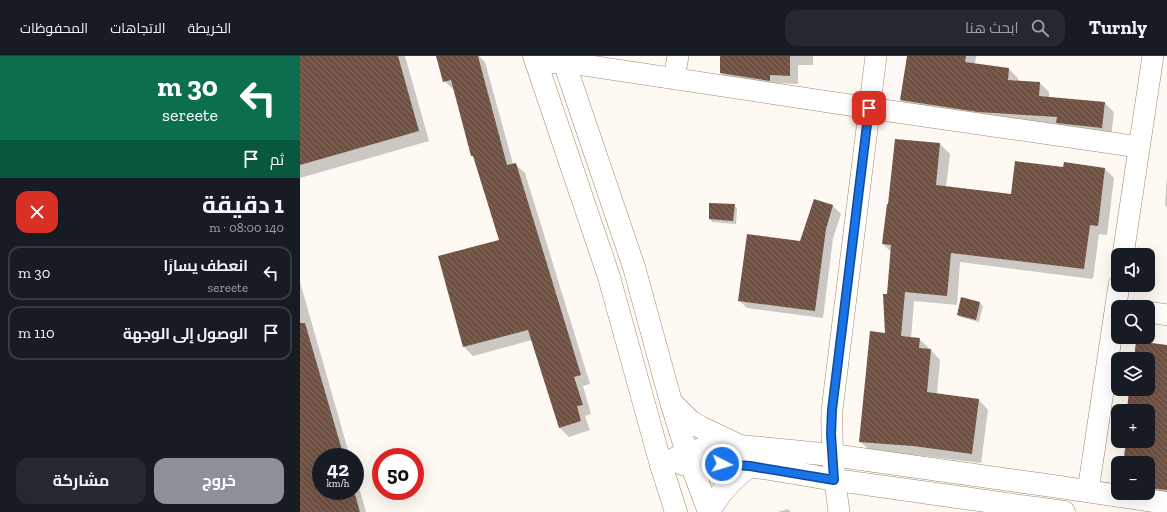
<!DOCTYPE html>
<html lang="ar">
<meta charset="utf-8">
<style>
:root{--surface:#171b24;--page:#242831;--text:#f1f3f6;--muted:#9ea1a6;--line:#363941;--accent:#8c9099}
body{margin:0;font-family:"Zilla Slab",Cairo,serif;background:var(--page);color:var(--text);direction:rtl;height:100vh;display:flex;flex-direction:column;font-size:15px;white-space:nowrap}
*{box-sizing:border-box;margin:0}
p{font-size:13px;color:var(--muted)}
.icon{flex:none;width:22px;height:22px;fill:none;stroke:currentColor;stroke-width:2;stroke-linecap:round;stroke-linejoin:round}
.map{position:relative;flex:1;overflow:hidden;direction:ltr}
.details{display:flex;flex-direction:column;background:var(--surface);width:300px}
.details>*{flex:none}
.top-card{background:#0b6e4f;color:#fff;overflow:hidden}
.controls{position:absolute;left:811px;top:192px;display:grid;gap:8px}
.controls a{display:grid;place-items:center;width:44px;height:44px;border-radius:8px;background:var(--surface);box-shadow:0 4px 16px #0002;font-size:20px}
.speed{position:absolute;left:12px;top:392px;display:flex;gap:8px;font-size:20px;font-weight:700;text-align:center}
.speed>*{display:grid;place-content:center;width:52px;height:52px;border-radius:50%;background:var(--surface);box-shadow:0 4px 16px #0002;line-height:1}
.speed small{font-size:10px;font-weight:400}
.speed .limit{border:6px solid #d22;background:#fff;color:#111}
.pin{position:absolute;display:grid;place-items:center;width:34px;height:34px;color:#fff;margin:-17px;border-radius:8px;box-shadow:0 2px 6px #0006}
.me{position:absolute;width:44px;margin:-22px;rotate:95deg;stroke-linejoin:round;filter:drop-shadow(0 0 3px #0008)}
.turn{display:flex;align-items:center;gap:14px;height:84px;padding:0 16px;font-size:18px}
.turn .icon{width:52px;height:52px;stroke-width:2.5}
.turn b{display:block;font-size:28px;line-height:34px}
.then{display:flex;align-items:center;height:38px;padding:0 16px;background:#0003;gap:8px;font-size:15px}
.round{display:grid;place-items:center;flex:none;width:42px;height:42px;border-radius:12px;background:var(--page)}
.overview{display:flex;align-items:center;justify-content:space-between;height:68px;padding:0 16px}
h1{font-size:24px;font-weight:700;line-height:30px}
.cta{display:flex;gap:8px;margin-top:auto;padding:8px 16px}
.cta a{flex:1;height:46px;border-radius:12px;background:var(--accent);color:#fff;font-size:16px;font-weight:700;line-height:46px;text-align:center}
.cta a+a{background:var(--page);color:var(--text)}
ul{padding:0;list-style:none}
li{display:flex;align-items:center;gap:12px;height:54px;margin:0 8px 6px;padding:0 8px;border:2px solid var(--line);border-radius:12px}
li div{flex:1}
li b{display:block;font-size:15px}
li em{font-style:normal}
header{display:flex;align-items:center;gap:24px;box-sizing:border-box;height:56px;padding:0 20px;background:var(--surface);border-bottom:1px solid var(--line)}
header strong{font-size:19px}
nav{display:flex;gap:22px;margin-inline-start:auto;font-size:14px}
.search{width:280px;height:36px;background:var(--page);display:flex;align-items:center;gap:10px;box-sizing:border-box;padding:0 14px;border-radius:12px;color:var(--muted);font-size:15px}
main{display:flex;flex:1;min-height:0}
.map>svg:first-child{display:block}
.shadow{fill:#0003}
.building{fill:url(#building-back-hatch)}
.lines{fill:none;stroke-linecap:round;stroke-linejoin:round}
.minor-casing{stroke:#9f896c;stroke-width:22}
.secondary-casing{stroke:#9f896c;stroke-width:23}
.primary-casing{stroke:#9f896c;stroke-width:23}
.minor{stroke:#fff;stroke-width:21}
.secondary{stroke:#fff;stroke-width:22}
.primary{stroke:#fff;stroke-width:22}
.route-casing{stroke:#114b97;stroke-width:10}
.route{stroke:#1a73e8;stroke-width:7}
</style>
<header>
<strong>Turnly</strong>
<div class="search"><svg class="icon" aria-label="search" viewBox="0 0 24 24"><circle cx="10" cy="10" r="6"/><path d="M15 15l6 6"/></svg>ابحث هنا</div>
<nav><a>الخريطة</a><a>الاتجاهات</a><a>المحفوظات</a></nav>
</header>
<main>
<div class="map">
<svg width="867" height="456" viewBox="0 0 867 456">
<defs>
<pattern id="building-back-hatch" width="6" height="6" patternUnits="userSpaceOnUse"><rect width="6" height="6" fill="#715242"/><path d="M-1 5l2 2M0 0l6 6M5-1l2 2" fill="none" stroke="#846c5f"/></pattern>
</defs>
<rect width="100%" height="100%" fill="#fef9f3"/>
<path class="shadow" d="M 0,0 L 105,0 L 129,85 L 0,122 Z
M 138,0 L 179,0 L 185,6 L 213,108 L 215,108 L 225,117 L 290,328 L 283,330 L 291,358 L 285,360 L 290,374 L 269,381 L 260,372 L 232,284 L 173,300 L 164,291 L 139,201 L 200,184 L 174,102 L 172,99 L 154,34 L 144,25 Z
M 421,0 L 513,0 L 513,9 L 498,9 L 498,28 L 478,27 L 478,33 L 429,25 L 421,17 Z
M 608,0 L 676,0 L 675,8 L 709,13 L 718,22 L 718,25 L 740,27 L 749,36 L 749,42 L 805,47 L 814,56 L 811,81 L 610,53 L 601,44 Z
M 596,84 L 640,88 L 650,98 L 646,131 L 712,140 L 764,112 L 805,113 L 814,122 L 807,179 L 799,178 L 793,223 L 660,206 L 657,249 L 614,245 L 611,282 L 619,283 L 629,292 L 629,294 L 631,294 L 640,304 L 637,338 L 679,344 L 688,354 L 681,407 L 624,400 L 570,395 L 560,385 L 586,278 L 592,197 L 583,188 L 589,150 Z
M 867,119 L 867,151 L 865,149 Z
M 514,144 L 533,150 L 541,158 L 533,182 L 523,262 L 447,252 L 439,244 L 501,186 Z
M 434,149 L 437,152 L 436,168 L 412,166 L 410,163 Z
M 0,226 L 50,401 L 21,401 L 21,435 L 55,435 L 55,417 L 66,456 L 0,456 Z
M 662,243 L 680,247 L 683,250 L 679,266 L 660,261 L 658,258 Z
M 867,290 L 867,442 L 848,437 L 848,407 L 831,407 L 825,401 L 827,385 L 848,385 L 848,355 L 828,355 L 830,333 L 848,333 L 848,303 L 835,303 Z
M 488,453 L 491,456 L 478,456 Z"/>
<path class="building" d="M 0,0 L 98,0 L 119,75 L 0,109 Z
M 136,0 L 178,0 L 207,109 L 216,107 L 281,319 L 274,321 L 283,349 L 277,350 L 281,365 L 259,372 L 228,274 L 163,291 L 138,200 L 199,184 L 173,100 L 171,100 L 151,24 L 143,26 Z
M 420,0 L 490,0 L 490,20 L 470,19 L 470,25 L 420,17 Z
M 607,0 L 666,0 L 665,6 L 709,12 L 708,24 L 740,26 L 739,40 L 805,46 L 802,72 L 756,67 L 757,61 L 678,56 L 600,44 Z
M 595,83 L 640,87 L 636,129 L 711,138 L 715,105 L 763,111 L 764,106 L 805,112 L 798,170 L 790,169 L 784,213 L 651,197 L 647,240 L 605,236 L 601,280 L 620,282 L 619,292 L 631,293 L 627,336 L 679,343 L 672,398 L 613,390 L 559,386 L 570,275 L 585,277 L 583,238 L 587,238 L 591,189 L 582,188 L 587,148 L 588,148 Z
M 514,143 L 533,149 L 526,173 L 515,255 L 438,245 L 447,178 L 500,185 Z
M 409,147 L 435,148 L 433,165 L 409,163 Z
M 661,241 L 680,246 L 676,264 L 657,259 Z
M 0,267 L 5,267 L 44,401 L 21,401 L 21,435 L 54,435 L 60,456 L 0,456 Z
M 836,285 L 867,289 L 867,434 L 848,432 L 848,407 L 843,407 L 844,404 L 824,401 L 826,385 L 848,385 L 848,355 L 827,355 L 829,333 L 848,333 L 848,303 L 834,303 Z"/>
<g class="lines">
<g class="minor-casing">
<path id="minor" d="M 237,8 L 264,6 L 569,52 L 839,91
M 374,23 L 378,0
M 823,199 L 853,0
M 848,256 L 867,259
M 788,435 L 819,229
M 539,456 C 534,422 531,388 532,354 L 576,0"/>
</g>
<g class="secondary-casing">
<path id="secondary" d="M 382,408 C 434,404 485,416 536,424 C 612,435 688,445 764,456
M 361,409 L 387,397 L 405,392 L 422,390 L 440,390 L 532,399 L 746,429 L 867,447"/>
</g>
<g class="primary-casing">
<path id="primary" d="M 234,0 L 309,221 L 361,409 L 376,456
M 262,0 L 334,211 L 371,346 L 387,397 L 409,456
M 371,346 L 390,365 L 400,371 L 440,390
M 409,456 C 419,437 432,423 450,410"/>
</g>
<use href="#minor" class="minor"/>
<use href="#secondary" class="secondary"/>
<use href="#primary" class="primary"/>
</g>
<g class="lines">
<g class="route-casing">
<path id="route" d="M 422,408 L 450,410 L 534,424 L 531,378 L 532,354 L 569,52"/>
</g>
<use href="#route" class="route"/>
</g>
</svg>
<div class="controls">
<a><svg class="icon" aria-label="sound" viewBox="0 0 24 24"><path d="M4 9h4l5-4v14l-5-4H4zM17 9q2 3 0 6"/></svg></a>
<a><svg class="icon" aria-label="search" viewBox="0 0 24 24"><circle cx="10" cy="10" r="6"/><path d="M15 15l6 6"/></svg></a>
<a><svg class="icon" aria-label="layers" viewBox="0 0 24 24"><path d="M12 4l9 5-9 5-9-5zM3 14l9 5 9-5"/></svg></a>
<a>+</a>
<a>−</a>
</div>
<div class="speed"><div>42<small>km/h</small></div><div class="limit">50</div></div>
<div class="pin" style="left:569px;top:52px;background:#d93025"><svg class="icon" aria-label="arrive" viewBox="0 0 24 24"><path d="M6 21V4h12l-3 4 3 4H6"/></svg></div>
<svg class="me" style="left:422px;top:408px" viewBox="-20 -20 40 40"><circle r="17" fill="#1a73e8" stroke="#fff" stroke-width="3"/><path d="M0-11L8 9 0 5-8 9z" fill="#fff"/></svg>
</div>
<section class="details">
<div class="top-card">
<div class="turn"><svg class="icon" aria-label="left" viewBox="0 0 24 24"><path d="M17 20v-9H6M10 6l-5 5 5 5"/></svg><div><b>30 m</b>sereete</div></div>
<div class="then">ثم<svg class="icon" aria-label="arrive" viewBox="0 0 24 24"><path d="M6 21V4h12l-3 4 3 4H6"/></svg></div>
</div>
<div class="overview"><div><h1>1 دقيقة</h1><p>140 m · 08:00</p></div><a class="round" style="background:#d93025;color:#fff"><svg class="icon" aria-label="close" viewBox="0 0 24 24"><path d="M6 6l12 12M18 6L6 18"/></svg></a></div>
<ul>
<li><svg class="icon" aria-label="left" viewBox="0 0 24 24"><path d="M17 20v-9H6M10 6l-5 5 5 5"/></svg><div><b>انعطف يسارًا</b><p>sereete</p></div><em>30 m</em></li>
<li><svg class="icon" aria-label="arrive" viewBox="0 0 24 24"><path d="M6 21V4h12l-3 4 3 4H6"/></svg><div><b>الوصول إلى الوجهة</b></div><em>110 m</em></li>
</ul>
<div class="cta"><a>خروج</a><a>مشاركة</a></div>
</section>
</main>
